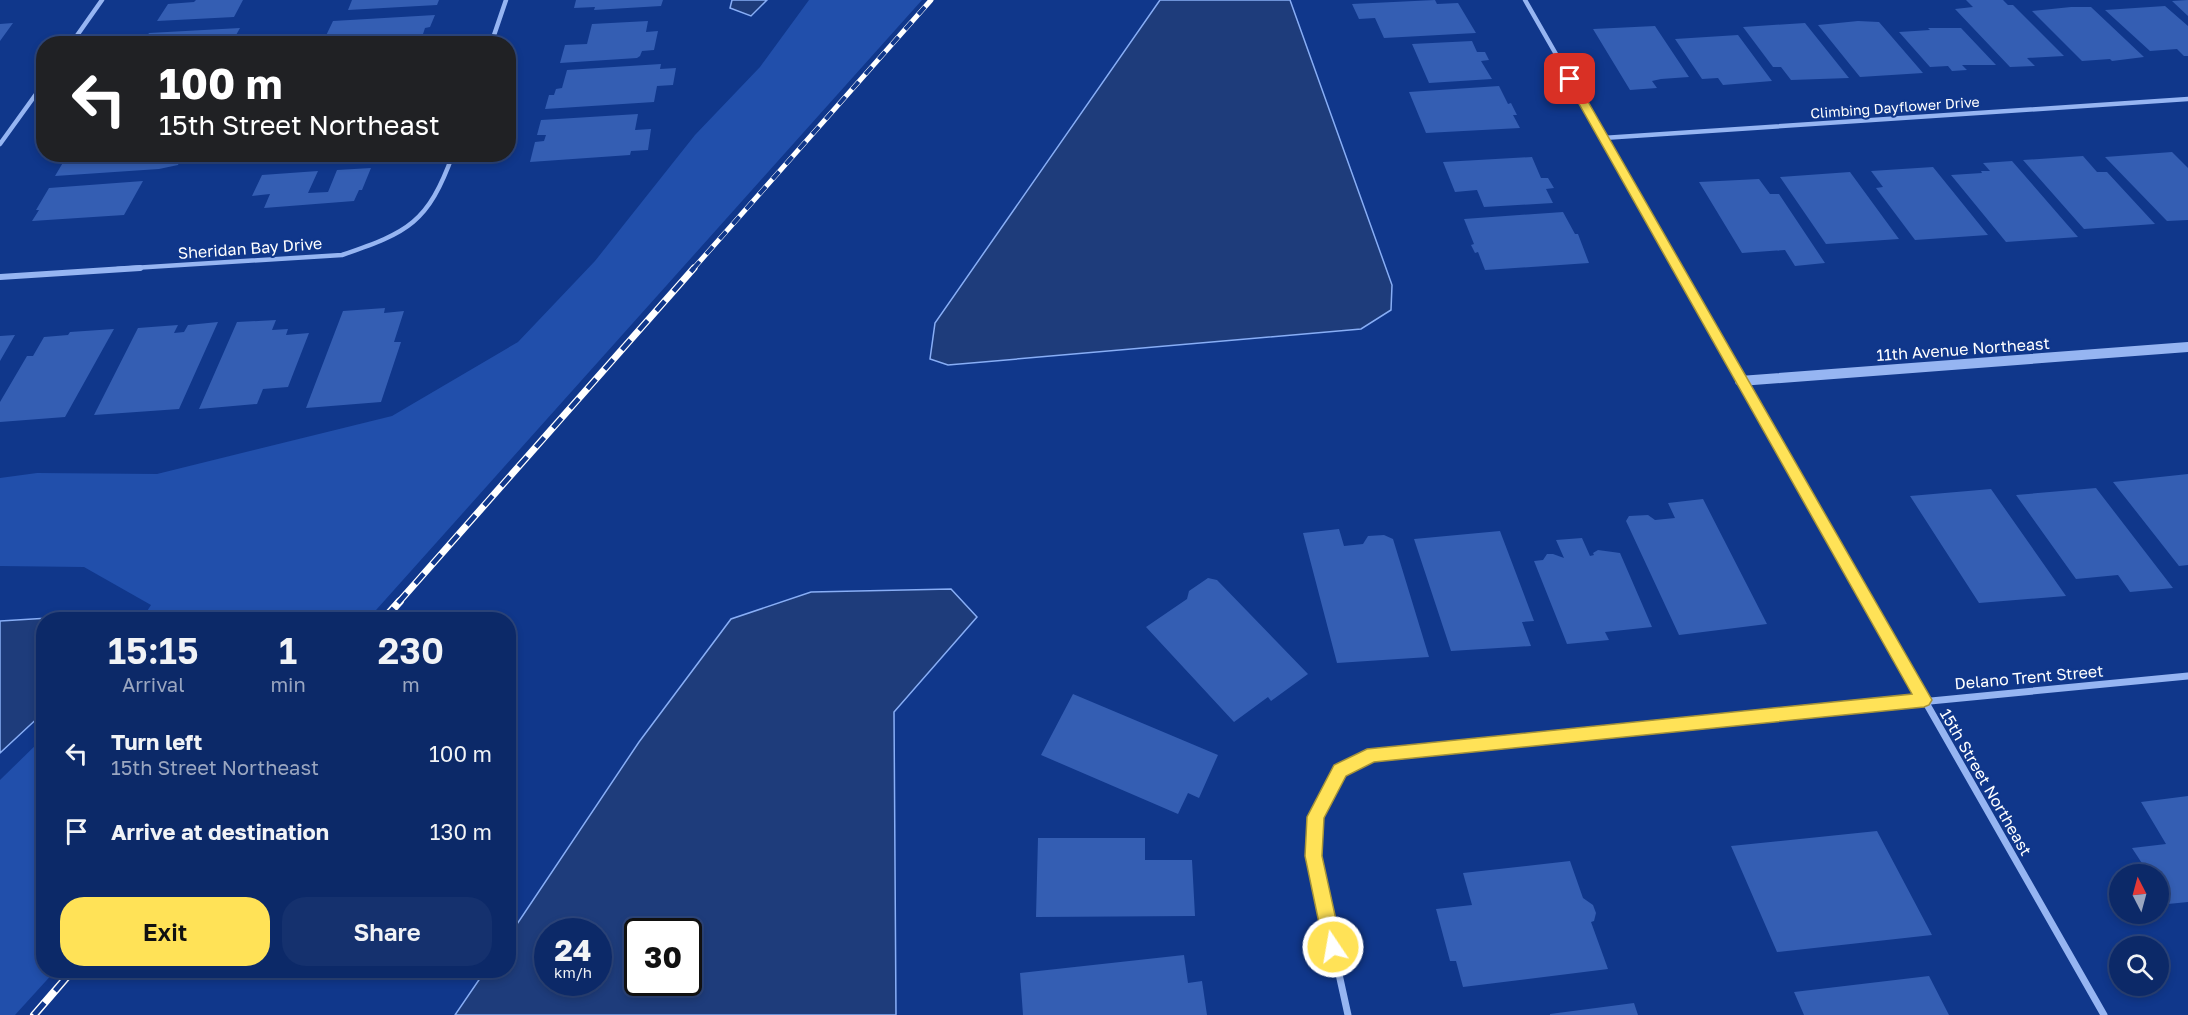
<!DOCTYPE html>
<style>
:root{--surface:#0c2968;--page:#15316e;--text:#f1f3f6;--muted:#9aa6c0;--line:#2c457c;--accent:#ffe257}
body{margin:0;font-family:"Golos Text",sans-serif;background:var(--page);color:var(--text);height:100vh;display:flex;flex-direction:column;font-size:22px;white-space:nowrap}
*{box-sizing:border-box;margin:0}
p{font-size:20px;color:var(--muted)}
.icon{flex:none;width:33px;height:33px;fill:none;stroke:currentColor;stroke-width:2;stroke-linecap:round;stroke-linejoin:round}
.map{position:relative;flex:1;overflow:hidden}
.panel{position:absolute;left:36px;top:612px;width:480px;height:366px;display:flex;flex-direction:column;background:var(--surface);border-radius:24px;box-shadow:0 3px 9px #0003,0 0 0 2px var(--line)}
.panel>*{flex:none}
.banner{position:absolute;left:36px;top:36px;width:480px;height:126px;border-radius:24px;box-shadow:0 3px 9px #0003,0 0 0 2px var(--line);background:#202124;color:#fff;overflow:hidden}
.needle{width:39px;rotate:354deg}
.fabs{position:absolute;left:2109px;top:864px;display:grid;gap:12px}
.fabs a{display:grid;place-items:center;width:60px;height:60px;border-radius:50%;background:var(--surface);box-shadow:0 3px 9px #0003,0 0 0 2px var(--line);font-size:30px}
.speed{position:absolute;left:534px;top:918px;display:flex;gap:12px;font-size:30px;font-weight:700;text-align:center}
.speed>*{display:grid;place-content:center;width:78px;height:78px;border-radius:50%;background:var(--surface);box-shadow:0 3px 9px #0003,0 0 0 2px var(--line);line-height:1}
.speed small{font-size:15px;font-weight:400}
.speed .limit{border:3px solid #111;border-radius:9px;background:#fff;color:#111}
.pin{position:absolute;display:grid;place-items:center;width:51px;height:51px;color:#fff;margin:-26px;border-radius:12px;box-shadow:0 3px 9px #0006}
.me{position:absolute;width:66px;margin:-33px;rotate:348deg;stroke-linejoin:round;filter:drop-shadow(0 0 4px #0008)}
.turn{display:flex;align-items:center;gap:21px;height:126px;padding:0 24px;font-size:27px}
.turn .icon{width:78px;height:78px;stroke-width:2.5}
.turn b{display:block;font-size:42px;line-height:51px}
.eta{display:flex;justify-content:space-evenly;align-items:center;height:102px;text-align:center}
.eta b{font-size:36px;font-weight:600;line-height:42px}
.action{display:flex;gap:12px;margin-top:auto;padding:12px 24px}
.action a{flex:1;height:69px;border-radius:24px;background:var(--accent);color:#111;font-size:24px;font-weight:600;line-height:69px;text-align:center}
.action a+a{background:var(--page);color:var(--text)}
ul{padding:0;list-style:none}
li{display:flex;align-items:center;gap:18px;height:78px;padding:0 24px}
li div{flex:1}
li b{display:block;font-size:22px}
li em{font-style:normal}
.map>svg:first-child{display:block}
.green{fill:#214fab}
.water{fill:#1e3c7b;stroke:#88aef6;stroke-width:1.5;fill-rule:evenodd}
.building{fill:#345eb3}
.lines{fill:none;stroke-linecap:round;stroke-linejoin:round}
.minor-far2{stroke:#96b5f2;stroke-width:4.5}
.minor-far1{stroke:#96b5f2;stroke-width:6}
.minor{stroke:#96b5f2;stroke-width:7}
.tertiary{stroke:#96b5f2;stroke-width:10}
.rail-far2-casing{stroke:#fff;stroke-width:5}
.rail-far1-casing{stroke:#fff;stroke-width:7}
.rail-casing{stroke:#fff;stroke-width:8}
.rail-far2{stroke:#10378b;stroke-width:4;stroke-dasharray:10;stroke-linecap:butt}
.rail-far1{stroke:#10378b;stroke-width:4.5;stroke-dasharray:13;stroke-linecap:butt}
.rail{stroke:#10378b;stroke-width:5;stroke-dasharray:16;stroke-linecap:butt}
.route{fill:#ffe257;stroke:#a69339;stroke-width:1.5}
.labels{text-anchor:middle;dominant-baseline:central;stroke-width:4.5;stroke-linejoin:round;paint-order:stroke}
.far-street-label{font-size:14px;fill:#fff;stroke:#10378b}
.street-label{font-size:16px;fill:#fff;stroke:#10378b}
</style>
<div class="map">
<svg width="2188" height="1015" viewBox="0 0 2188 1015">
<rect width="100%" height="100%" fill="#10378b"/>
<path class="green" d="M 809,0 L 922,0 L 368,619 L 142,619 L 151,605 L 84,567 L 0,566 L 0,478 L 37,473 L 157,474 L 392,416 L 518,342 L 595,261 L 695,135 L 760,67 Z
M 43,738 L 44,970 L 55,971 L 15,1015 L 0,1015 L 0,780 Z"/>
<path class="water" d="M 732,0 L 767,0 L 751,16 L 730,8 Z
M 1160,0 L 1290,0 L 1392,285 L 1391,310 L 1361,329 L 948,365 L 930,359 L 935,323 Z
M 951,589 L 977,617 L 894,712 L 896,1015 L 455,1015 L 485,971 L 508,970 L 509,936 L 639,742 L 731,619 L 811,592 ZM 548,932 L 598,932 L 598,982 L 548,982 ZM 638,932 L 688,932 L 688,982 L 638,982 Z
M 49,618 L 108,619 L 44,620 L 43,713 L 0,753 L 0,621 Z"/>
<path class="building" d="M 196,0 L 243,0 L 234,17 L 157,21 L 168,4 L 194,2 Z
M 352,0 L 439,0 L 437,5 L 348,10 Z
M 576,0 L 663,0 L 661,6 L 594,10 L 595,7 L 574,8 Z
M 1435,0 L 1437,4 L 1458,3 L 1476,33 L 1384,38 L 1375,18 L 1359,19 L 1352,4 Z
M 1966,0 L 2003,0 L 2008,5 L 2013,5 L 2064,56 L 2027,58 L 2035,66 L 2010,67 L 1955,9 L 1973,7 Z
M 2188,0 L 2188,16 L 2172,1 Z
M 2165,6 L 2188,26 L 2188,56 L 2184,56 L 2177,49 L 2150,51 L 2105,10 Z
M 2071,7 L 2091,7 L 2144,57 L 2112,61 L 2110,59 L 2082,61 L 2032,11 Z
M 435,15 L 430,27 L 425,28 L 423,34 L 415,34 L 411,44 L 322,44 L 333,21 Z
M 648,21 L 646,32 L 658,31 L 654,50 L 642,51 L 640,56 L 637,58 L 560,63 L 565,45 L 587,44 L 592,24 Z
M 1858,21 L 1879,22 L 1923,73 L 1860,77 L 1818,25 Z
M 13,23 L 0,41 L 0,24 Z
M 1805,23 L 1849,78 L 1791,80 L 1781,67 L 1773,67 L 1743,27 Z
M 1655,26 L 1689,77 L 1661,79 L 1652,81 L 1657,88 L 1630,90 L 1593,29 Z
M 240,28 L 231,44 L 142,44 L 149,33 Z
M 1928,28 L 1961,28 L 1996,65 L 1962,65 L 1967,70 L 1952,71 L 1948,66 L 1930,67 L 1899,32 L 1930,30 Z
M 1738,35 L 1772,81 L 1723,85 L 1718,78 L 1702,79 L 1675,39 Z
M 1472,41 L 1477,52 L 1485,52 L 1489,60 L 1481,61 L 1492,79 L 1429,83 L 1412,44 Z
M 661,64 L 660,69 L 676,68 L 673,85 L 657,86 L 654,102 L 545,109 L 549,95 L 554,95 L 556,89 L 562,88 L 567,70 Z
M 1499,86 L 1508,104 L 1511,103 L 1517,115 L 1513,115 L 1520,128 L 1426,133 L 1409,92 Z
M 638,114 L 635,130 L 651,129 L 648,150 L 631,151 L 630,155 L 530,162 L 535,142 L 544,141 L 546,135 L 537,135 L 541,120 Z
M 2172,152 L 2188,168 L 2188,220 L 2167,221 L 2105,157 Z
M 68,154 L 183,154 L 178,165 L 159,169 L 55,176 Z
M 278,154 L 369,154 L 369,156 L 274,163 Z
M 2083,156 L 2097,172 L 2107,172 L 2155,224 L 2084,229 L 2023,160 Z
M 1532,157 L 1541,178 L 1548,178 L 1554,188 L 1546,189 L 1553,203 L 1484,207 L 1477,190 L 1455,192 L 1443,162 Z
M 2012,161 L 2078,237 L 2006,242 L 1951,175 L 1982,173 L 1981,171 L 1990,171 L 1983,163 Z
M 1933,167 L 1988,235 L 1915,240 L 1876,188 L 1883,187 L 1871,171 Z
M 371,168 L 362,190 L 359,190 L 354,201 L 264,208 L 270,194 L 252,196 L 262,175 L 318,171 L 308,193 L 328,192 L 337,170 Z
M 1850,172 L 1899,239 L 1826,244 L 1780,177 Z
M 1759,179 L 1770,194 L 1779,194 L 1825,263 L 1795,266 L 1785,250 L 1742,253 L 1699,182 Z
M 143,181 L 124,215 L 32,221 L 39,210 L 36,210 L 49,188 Z
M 1563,212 L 1575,234 L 1578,234 L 1589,263 L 1485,270 L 1478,252 L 1475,253 L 1471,245 L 1474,244 L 1464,219 Z
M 385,308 L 384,313 L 404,311 L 394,342 L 401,342 L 381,402 L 306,408 L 343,311 Z
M 276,320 L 272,330 L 288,329 L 286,335 L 309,333 L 288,387 L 263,389 L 257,404 L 199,409 L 237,322 Z
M 218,322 L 179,409 L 94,415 L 138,328 L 178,325 L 174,333 L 184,332 L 188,325 Z
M 114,329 L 65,417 L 0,422 L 0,402 L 27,356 L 33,356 L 44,337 L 68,335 L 70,332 Z
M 15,335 L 0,361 L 0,336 Z
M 2188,474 L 2188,565 L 2179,566 L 2113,482 Z
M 2096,488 L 2173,588 L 2130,592 L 2118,575 L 2076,579 L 2016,495 Z
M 1991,489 L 2066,596 L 1979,603 L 1910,496 Z
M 1703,499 L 1767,624 L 1679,635 L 1626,521 L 1629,516 L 1648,515 L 1655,520 L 1675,518 L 1668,503 Z
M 1339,529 L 1344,546 L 1363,544 L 1368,536 L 1384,535 L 1393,539 L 1429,657 L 1337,663 L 1303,533 Z
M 1500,531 L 1534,621 L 1522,622 L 1531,646 L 1451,651 L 1414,539 Z
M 1582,538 L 1590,556 L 1594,555 L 1593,553 L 1598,550 L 1620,553 L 1652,627 L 1605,632 L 1609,640 L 1567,644 L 1534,561 L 1543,560 L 1547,554 L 1553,554 L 1564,558 L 1556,540 Z
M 1208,578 L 1217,580 L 1308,674 L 1271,701 L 1268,697 L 1234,722 L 1146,627 L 1187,599 L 1189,591 Z
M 1073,694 L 1218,755 L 1199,798 L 1188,793 L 1178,814 L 1041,755 Z
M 2188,796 L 2188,902 L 2168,904 L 2158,889 L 2158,874 L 2149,874 L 2132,848 L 2166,844 L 2141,802 Z
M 1877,831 L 1932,935 L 1777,952 L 1731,846 Z
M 1038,838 L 1145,838 L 1145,860 L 1192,860 L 1195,916 L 1036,917 Z
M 1570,861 L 1583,898 L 1593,905 L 1596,913 L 1594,921 L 1591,922 L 1608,969 L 1463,987 L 1456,961 L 1450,961 L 1436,909 L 1472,905 L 1463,873 Z
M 1184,955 L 1188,983 L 1202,981 L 1207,1015 L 1023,1015 L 1020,973 Z
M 1929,976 L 1949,1015 L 1804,1015 L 1794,992 Z
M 1634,1003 L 1638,1015 L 1550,1015 L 1550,1014 Z"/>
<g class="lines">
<path class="minor-far2" d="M 1525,0 L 1679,269
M 71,44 L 102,0
M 491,44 L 506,0
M 1603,138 L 2188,99
M 0,144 L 44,83
M 117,269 L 342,255 C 409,232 428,223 453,154"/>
<path class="minor-far1" d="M 1678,268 L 1869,603
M 0,277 L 140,268"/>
<path class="minor" d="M 1868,601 L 2104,1015
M 1348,1015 L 1313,856 L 1315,817 L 1340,771 L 1372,755 L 2188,676"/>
<path class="tertiary" d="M 1740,381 L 2188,347"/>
<g class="rail-far2-casing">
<path id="rail-far2" d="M 693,269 L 931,0"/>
</g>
<g class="rail-far1-casing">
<path id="rail-far1" d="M 398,603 L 694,268"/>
</g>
<g class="rail-casing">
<path id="rail" d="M 383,620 L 400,601
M 34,1015 L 73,970"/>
</g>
<use href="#rail-far2" class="rail-far2"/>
<use href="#rail-far1" class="rail-far1"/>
<use href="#rail" class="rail"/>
</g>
<path class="route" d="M 1570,76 L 1575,79 L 1932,700 L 1929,705 L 1924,707 L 1374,762 L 1346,776 L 1324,818 L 1322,856 L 1342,947 L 1339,953 L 1333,955 L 1327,953 L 1324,947 L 1305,856 L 1307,817 L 1334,765 L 1367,749 L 1912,694 L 1565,79 Z"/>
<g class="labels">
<g class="far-street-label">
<text transform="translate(1895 107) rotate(-4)">Climbing Dayflower Drive</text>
</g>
<g class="street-label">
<text transform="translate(250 248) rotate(-4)">Sheridan Bay Drive</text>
<text transform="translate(1963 349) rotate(-4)">11th Avenue Northeast</text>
<text transform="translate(2029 677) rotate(-5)">Delano Trent Street</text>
<text transform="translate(1986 782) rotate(60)">15th Street Northeast</text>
</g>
</g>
</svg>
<div class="fabs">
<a><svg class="needle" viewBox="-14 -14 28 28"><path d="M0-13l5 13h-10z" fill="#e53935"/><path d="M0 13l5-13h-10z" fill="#9aa6c0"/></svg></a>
<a><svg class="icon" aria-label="search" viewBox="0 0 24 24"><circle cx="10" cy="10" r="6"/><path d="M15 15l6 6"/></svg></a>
</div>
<div class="speed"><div>24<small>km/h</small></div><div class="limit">30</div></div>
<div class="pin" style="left:1570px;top:79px;background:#d93025"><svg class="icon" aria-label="arrive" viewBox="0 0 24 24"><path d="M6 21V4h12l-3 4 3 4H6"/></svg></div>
<svg class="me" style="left:1333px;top:947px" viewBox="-20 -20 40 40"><circle r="17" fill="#ffe257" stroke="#fff" stroke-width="3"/><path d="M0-11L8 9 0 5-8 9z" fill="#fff"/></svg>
<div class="banner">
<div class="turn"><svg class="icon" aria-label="left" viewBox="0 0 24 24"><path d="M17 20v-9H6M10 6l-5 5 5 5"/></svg><div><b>100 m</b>15th Street Northeast</div></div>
</div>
<section class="panel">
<div class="eta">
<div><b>15:15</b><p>Arrival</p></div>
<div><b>1</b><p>min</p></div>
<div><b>230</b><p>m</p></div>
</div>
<ul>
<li><svg class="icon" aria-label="left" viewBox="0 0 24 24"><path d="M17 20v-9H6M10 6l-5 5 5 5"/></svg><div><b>Turn left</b><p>15th Street Northeast</p></div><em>100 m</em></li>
<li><svg class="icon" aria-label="arrive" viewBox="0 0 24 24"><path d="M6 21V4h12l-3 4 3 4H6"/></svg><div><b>Arrive at destination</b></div><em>130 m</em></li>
</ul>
<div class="action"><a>Exit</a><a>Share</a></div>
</section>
</div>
